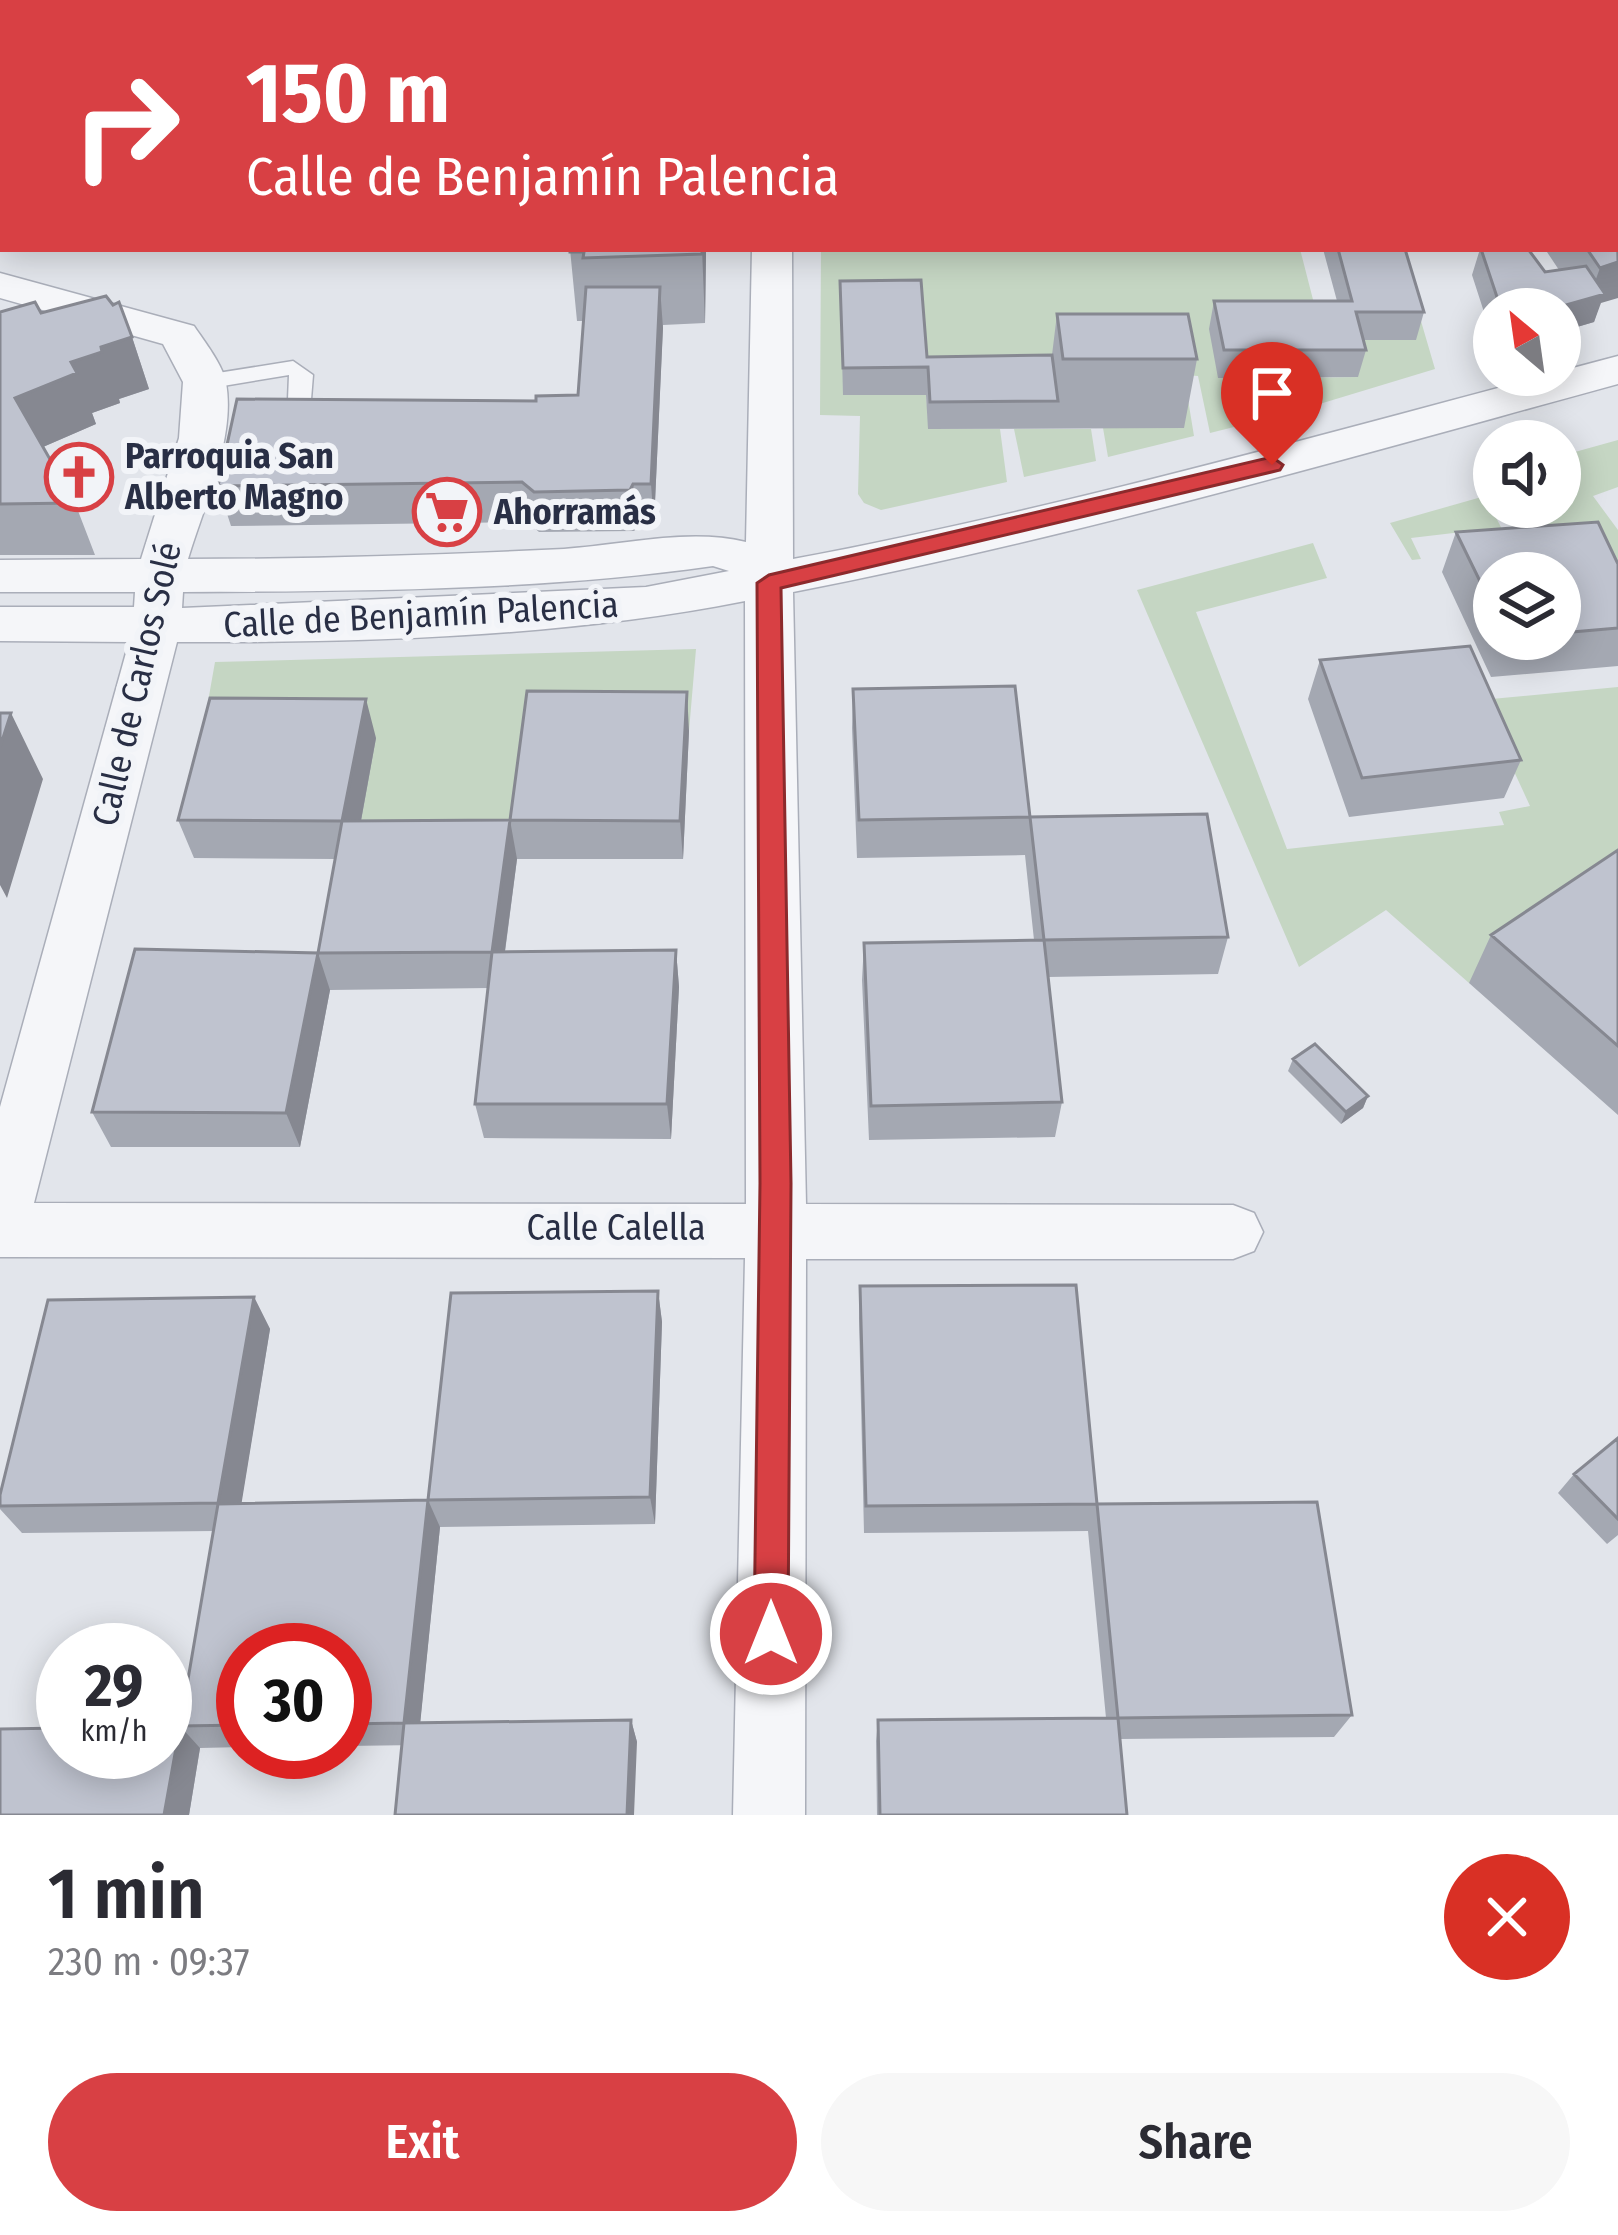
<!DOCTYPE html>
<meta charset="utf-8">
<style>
:root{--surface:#fff;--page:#f7f7f7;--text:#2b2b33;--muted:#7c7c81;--accent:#d84044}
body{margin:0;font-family:"Fira Sans Condensed",sans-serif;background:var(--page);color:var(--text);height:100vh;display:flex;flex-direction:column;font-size:45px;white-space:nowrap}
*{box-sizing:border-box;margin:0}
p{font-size:39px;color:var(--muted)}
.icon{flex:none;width:66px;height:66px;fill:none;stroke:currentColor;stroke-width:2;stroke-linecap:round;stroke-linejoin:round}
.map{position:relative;height:1815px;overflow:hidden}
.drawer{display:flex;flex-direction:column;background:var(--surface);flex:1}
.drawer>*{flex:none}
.hud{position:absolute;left:0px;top:0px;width:1620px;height:252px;box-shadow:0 6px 30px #0003;background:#d84044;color:#fff;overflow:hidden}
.needle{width:78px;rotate:331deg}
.tools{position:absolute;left:1473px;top:288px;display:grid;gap:24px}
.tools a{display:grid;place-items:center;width:108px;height:108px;border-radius:50%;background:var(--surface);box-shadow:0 6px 30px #0003;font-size:60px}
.speed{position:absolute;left:36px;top:1623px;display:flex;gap:24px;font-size:60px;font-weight:700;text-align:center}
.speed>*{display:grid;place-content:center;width:156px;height:156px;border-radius:50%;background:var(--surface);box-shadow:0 6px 30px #0003;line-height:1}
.speed small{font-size:30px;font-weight:400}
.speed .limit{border:18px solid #d22;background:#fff;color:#111}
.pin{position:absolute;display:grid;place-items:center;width:102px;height:102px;color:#fff;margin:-123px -51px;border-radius:50% 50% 50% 0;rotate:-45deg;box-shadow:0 0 12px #0007}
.pin .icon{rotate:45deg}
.me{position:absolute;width:132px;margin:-66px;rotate:0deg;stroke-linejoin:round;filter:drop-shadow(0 0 9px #0008)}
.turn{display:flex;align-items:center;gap:42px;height:252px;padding:0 48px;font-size:54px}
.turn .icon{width:156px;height:156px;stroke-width:2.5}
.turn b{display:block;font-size:84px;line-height:102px}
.round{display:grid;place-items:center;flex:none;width:126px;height:126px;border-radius:63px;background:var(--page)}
.headline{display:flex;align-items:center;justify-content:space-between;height:204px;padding:0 48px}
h1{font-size:72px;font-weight:600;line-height:90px}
.button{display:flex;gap:24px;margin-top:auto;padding:24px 48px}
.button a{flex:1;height:138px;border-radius:72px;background:var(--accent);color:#fff;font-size:48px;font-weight:600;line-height:138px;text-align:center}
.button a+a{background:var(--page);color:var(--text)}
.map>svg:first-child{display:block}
.green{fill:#c5d6c3}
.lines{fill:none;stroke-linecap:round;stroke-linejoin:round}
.lane-casing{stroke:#aaaeb9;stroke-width:3}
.street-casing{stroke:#aaaeb9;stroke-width:3}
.secondary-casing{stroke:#aaaeb9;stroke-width:3}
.lane{fill:#f5f6f9;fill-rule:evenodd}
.street{fill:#f5f6f9;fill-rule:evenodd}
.secondary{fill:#fff;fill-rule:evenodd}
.wall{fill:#a4a8b2;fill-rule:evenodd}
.shaded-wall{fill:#868891}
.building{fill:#bfc3cf;stroke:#868891;stroke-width:3}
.route{fill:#d84044;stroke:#8c2a2c;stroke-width:3}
.labels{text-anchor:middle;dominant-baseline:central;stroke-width:12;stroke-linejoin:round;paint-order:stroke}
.poi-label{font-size:36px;font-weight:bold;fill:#292f45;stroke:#f2f4f8;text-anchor:start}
.street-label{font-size:36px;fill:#292f45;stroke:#f2f4f8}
</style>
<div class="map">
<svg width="1618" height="1815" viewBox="0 0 1618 1815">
<rect width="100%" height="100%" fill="#e2e5eb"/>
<path class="green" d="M 821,249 L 1300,249 L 1318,319 L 1278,378 L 1286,414 L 1210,433 L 1198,376 L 1184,375 L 1194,436 L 1108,457 L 1103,428 L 926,395 L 929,429 L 1000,429 L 1007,482 L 881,510 L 864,503 L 858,494 L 860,416 L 820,415 Z
M 1416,304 L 1435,369 L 1303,409 L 1296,378 L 1358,377 L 1348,340 Z
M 1014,429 L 1091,429 L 1096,461 L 1024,477 Z
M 1618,440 L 1618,487 L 1593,496 L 1618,530 L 1618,592 L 1521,535 L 1506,507 L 1560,507 L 1560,474 L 1574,470 L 1564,455 Z
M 1485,496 L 1507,539 L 1462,532 L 1411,538 L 1421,559 L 1412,560 L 1390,523 Z
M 1313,543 L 1327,578 L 1196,612 L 1287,849 L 1504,825 L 1499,812 L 1530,806 L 1481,700 L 1618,687 L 1618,881 L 1469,983 L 1386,910 L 1299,967 L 1137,590 Z
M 696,649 L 689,731 L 517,859 L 354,859 L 203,730 L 215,662 Z"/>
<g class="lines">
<g class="lane-casing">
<path id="lane" d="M 293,361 L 313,375 L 309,424 L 298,431 L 287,424 L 289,375 L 205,389 L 194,382 L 205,375 Z"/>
</g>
<g class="street-casing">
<path id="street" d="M 142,0 L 190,0 L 192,3 L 144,3 Z
M 1080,0 L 1122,0 L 1078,3 Z
M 1534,0 L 1571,0 L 1573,3 L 1536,3 Z
M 1617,52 L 1618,52 L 1618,75 L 1617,75 Z
M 752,249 L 792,249 L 793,559 C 1071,507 1348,427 1618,356 L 1618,384 C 1344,459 1072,538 793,592 L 806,1204 L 1233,1205 L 1254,1213 L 1263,1232 L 1254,1251 L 1233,1259 L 806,1259 L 805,1815 L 733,1815 L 745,1258 L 0,1257 L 0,1107 L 129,642 L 0,641 L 0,607 L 134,607 L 135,592 L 0,592 L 0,560 L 141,559 L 179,438 L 183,382 L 163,344 L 0,298 L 0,273 L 194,326 C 204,341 223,365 226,383 C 236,438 203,508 188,559 C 314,559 439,555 564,549 C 623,545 689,528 746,542 ZM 713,566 L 729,571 L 646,587 L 182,608 L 183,592 C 359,591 538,591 713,566 ZM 745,601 L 746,1204 L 34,1203 L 177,642 C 363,643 563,637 745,601 Z"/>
</g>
<g class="secondary-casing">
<path id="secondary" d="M 3,115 L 3,145 L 0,146 L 0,116 Z"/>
</g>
<use href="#lane" class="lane"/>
<use href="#street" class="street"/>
<use href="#secondary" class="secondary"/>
</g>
<path class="wall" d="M 455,0 L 896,0 L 893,3 L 467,3 Z
M 570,249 L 706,249 L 705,323 L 663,325 L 654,524 L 637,525 L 634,531 L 539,532 L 528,522 L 231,526 L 218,486 L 536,401 L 578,395 L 584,321 L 577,321 Z
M 1323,249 L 1405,249 L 1424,312 L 1416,340 L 1363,340 L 1366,350 L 1358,377 L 1218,378 L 1209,329 L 1214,301 L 1337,301 Z
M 1480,249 L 1617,249 L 1594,322 L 1560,332 L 1560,309 L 1494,309 L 1494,343 L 1472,275 ZM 1545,249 L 1559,270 L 1545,272 L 1530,251 Z
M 840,281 L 927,357 L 1052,355 L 1057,314 L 1197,359 L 1184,428 L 928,429 L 926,395 L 843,395 Z
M 0,312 L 41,313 L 132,337 L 149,389 L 119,399 L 120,403 L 92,413 L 96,424 L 43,447 L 75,503 L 95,555 L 0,555 Z
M 1456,532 L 1618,564 L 1618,666 L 1491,677 L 1442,572 ZM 1494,573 L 1560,573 L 1560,639 L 1494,639 Z
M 1320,660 L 1521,760 L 1504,798 L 1349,817 L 1308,699 Z
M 853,689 L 1030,817 L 1228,937 L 1218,974 L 1048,977 L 1062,1102 L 1055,1137 L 869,1140 L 862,980 L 864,943 L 1034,940 L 1025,855 L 857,858 L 852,728 Z
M 689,731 L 683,859 L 517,859 L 505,952 L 676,950 L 679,987 L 671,1139 L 484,1138 L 475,1104 L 488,988 L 330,990 L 318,953 L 335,859 L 194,858 L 178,820 L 376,738 L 361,821 L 510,820 Z
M 1618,850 L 1618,1115 L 1469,983 L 1491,935 Z
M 318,953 L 330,990 L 300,1147 L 111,1147 L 92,1112 Z
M 1293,1059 L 1368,1096 L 1363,1108 L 1341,1124 L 1288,1071 Z
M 860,1286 L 1097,1504 L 1088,1531 L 864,1533 L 859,1318 Z
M 658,1291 L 662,1322 L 655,1524 L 440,1527 L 420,1723 L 631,1720 L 637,1742 L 345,1746 L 345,1650 L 243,1650 L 243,1747 L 200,1748 L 189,1815 L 0,1815 L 180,1726 L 214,1531 L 22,1533 L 0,1509 L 0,1495 L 254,1297 L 270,1329 L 241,1503 L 428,1500 Z
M 1618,1438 L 1618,1535 L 1607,1544 L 1558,1493 L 1574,1474 Z
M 1097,1504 L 1352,1715 L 1334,1737 L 1120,1739 L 1127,1815 L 877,1815 L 876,1741 L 878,1720 L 1106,1718 L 1088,1531 Z"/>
<path class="shaded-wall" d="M 869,0 L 896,0 L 893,3 L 868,3 Z
M 702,249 L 706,249 L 706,255 L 705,323 Z
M 1618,262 L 1618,298 L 1601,303 L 1594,322 L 1560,332 L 1560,309 L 1552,309 L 1589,298 L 1600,268 Z
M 660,287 L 663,328 L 654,524 L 651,484 Z
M 132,337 L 149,389 L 119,399 L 120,403 L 92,413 L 96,424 L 36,450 L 15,398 L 71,362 L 101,347 Z
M 633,484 L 637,525 L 634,531 L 630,490 Z
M 687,692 L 689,731 L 683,859 L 680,821 Z
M 366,699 L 376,738 L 354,859 L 342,821 Z
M 11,713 L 43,779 L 7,898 L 0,885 L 0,747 Z
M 510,820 L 517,859 L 500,988 L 492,952 Z
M 676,950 L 679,987 L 671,1139 L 667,1104 Z
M 318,953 L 330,990 L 300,1147 L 286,1113 Z
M 1368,1096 L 1363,1108 L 1341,1124 L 1346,1112 Z
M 658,1291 L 662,1322 L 655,1524 L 650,1497 Z
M 254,1297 L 270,1329 L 237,1531 L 218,1503 Z
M 428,1500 L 440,1527 L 418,1745 L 404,1723 Z
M 631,1720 L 637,1742 L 634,1815 L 627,1815 Z
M 180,1726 L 200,1748 L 189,1815 L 164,1815 Z"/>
<path class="building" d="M 679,0 L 851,0 L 849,3 L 676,3 Z
M 1617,210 L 1618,262 L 1600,268 L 1587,249 L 1617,249 Z
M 570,249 L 702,249 L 702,254 L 583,258 L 584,252 L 570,252 Z
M 1338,249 L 1405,249 L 1424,312 L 1356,312 L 1366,350 L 1224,350 L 1214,301 L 1352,301 Z
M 1481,249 L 1528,249 L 1545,272 L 1586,266 L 1605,294 L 1552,309 L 1501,309 Z
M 921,280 L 927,357 L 1052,355 L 1058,401 L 930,402 L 928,367 L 843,368 L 840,281 Z
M 586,287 L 660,287 L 651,484 L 633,484 L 630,490 L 534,492 L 522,482 L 218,486 L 237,399 L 536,401 L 536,396 L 578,395 Z
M 106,296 L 113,305 L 119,302 L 132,337 L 101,347 L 102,352 L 71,362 L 77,373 L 15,398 L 75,503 L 0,504 L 0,312 L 35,302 L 41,313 Z
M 1057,314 L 1188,314 L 1197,359 L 1063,359 Z
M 1598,522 L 1618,564 L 1618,628 L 1560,633 L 1560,573 L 1494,573 L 1494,610 L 1456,532 Z
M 1470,646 L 1521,760 L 1362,778 L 1320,660 Z
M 1015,686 L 1030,817 L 859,820 L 853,689 Z
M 527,691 L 687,692 L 680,821 L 510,820 Z
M 210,698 L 366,699 L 342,821 L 178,820 Z
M 0,713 L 11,713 L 0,747 Z
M 1207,814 L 1228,937 L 1044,940 L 1062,1102 L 871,1106 L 864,943 L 1044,940 L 1030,817 Z
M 510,820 L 492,952 L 318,953 L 342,821 Z
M 1618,850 L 1618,1046 L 1491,935 Z
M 135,949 L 318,953 L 286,1113 L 92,1112 Z
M 676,950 L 667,1104 L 475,1104 L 492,952 Z
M 1315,1044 L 1368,1096 L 1346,1112 L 1293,1059 Z
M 1076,1285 L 1097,1504 L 866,1506 L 860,1286 Z
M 658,1291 L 650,1497 L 428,1500 L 404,1723 L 345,1724 L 345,1650 L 243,1650 L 243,1725 L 180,1726 L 218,1504 L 428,1500 L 451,1293 Z
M 254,1297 L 218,1503 L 0,1506 L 0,1495 L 48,1300 Z
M 1618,1438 L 1618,1519 L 1574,1474 Z
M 1317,1502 L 1352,1715 L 1118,1718 L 1097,1504 Z
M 1118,1718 L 1127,1815 L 880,1815 L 878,1720 Z
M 631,1720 L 627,1815 L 395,1815 L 404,1723 Z
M 165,1726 L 180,1726 L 164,1815 L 0,1815 L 0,1729 L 63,1728 L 63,1752 L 165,1752 Z"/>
<path class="route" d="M 1272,457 L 1283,465 L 1280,470 L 781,588 L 791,1183 L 788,1634 L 783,1646 L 771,1652 L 759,1646 L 754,1634 L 760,1183 L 757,583 L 769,575 Z"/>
<defs>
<g id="church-ring" transform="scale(3.45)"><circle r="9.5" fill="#f2f4f8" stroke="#d84044" stroke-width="1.5"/><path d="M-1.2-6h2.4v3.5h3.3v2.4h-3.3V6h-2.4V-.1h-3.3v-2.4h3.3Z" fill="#d84044"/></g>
<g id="supermarket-ring" transform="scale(3.45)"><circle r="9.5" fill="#f2f4f8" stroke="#d84044" stroke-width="1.5"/><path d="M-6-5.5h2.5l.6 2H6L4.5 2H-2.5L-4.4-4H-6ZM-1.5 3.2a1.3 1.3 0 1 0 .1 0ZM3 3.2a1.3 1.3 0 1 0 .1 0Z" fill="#d84044"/></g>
</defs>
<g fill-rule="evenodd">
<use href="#church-ring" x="79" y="477"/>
<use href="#supermarket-ring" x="447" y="512"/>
</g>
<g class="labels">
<g class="poi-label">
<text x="125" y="456">Parroquia San<tspan x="125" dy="41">Alberto Magno</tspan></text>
<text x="494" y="512">Ahorramás</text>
</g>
<g class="street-label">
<text transform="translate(421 615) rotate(-3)">Calle de Benjamín Palencia</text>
<text transform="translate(137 684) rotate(-77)">Calle de Carlos Solé</text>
<text x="616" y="1228">Calle Calella</text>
</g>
</g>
</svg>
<div class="tools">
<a><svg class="needle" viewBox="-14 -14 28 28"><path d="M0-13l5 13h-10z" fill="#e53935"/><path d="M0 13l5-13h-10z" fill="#7c7c81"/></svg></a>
<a><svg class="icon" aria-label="sound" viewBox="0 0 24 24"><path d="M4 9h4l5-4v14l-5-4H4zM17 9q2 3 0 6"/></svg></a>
<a><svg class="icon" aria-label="layers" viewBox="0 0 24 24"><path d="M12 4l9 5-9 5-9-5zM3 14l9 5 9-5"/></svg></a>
</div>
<div class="speed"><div>29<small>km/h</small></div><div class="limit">30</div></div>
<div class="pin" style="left:1272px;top:465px;background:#d93025"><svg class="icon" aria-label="arrive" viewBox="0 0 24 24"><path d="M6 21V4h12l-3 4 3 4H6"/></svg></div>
<svg class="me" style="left:771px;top:1634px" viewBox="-20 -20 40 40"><circle r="17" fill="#d84044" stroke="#fff" stroke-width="3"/><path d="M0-11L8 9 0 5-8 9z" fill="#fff"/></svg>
<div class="hud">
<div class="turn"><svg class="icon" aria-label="right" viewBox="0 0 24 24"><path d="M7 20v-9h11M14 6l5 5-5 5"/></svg><div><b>150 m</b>Calle de Benjamín Palencia</div></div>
</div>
</div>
<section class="drawer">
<div class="headline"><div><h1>1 min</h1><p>230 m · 09:37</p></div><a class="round" style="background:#d93025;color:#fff"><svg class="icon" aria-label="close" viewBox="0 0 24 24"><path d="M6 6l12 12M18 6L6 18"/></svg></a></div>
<div class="button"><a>Exit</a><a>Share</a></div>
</section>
